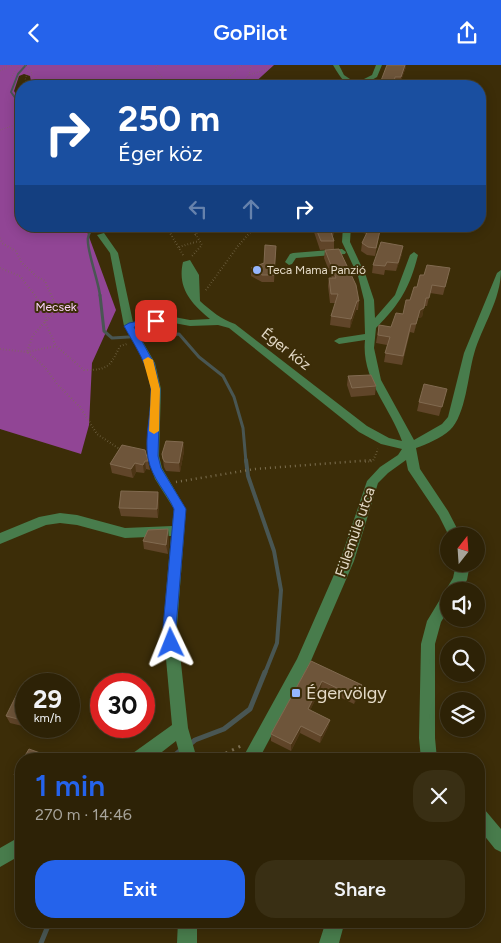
<!DOCTYPE html>
<meta charset="utf-8">
<style>
:root{--surface:#2d2206;--page:#392f14;--text:#f1f3f6;--muted:#a7a49b;--line:#483f28;--accent:#2563eb}
body{margin:0;font-family:Figtree,sans-serif;background:var(--page);color:var(--text);height:100vh;display:flex;flex-direction:column;font-size:19px;white-space:nowrap}
*{box-sizing:border-box;margin:0}
p{font-size:16px;color:var(--muted)}
.icon{flex:none;width:28px;height:28px;fill:none;stroke:currentColor;stroke-width:2;stroke-linecap:round;stroke-linejoin:round}
.map{position:relative;flex:1;overflow:hidden}
.side{position:absolute;left:15px;top:688px;width:470px;height:175px;display:flex;flex-direction:column;background:var(--surface);border-radius:20px;box-shadow:0 2px 12px #0003,0 0 0 1px var(--line)}
.side>*{flex:none}
.top-card{position:absolute;left:15px;top:15px;width:471px;height:152px;border-radius:20px;box-shadow:0 2px 12px #0003,0 0 0 1px var(--line);background:#1a4fa0;color:#fff;overflow:hidden}
.needle{width:32px;rotate:17deg}
.buttons{position:absolute;left:440px;top:462px;display:grid;gap:10px}
.buttons a{display:grid;place-items:center;width:45px;height:45px;border-radius:50%;background:var(--surface);box-shadow:0 2px 12px #0003,0 0 0 1px var(--line);font-size:25px}
.speed{position:absolute;left:15px;top:608px;display:flex;gap:10px;font-size:25px;font-weight:700;text-align:center}
.speed>*{display:grid;place-content:center;width:65px;height:65px;border-radius:50%;background:var(--surface);box-shadow:0 2px 12px #0003,0 0 0 1px var(--line);line-height:1}
.speed small{font-size:12px;font-weight:400}
.speed .limit{border:8px solid #d22;background:#fff;color:#111}
.pin{position:absolute;display:grid;place-items:center;width:42px;height:42px;color:#fff;margin:-21px;border-radius:10px;box-shadow:0 2px 8px #0006}
.me{position:absolute;width:55px;margin:-28px;rotate:358deg;stroke-linejoin:round;filter:drop-shadow(0 0 4px #0008)}
.turn{display:flex;align-items:center;gap:18px;height:105px;padding:0 20px;font-size:22px}
.turn .icon{width:65px;height:65px;stroke-width:2.5}
.turn b{display:block;font-size:35px;line-height:42px}
.lanes{display:flex;align-items:center;height:48px;padding:0 20px;background:#0003;justify-content:center;gap:25px;direction:ltr}
.lanes .off{opacity:.35}
.round{display:grid;place-items:center;flex:none;width:52px;height:52px;border-radius:20px;background:var(--page)}
.summary{display:flex;align-items:center;justify-content:space-between;height:85px;padding:0 20px}
h1{font-size:30px;font-weight:600;line-height:38px;color:var(--accent)}
.action{display:flex;gap:10px;margin-top:auto;padding:10px 20px}
.action a{flex:1;height:58px;border-radius:20px;background:var(--accent);color:#fff;font-size:20px;font-weight:600;line-height:58px;text-align:center}
.action a+a{background:var(--page);color:var(--text)}
header{display:flex;justify-content:space-between;align-items:center;height:65px;padding:0 20px;background:var(--accent);color:#fff;font-size:22px;font-weight:600}
.map>svg:first-child{display:block}
.forest{fill:#914595}
.lines{fill:none;stroke-linecap:round;stroke-linejoin:round}
.stream-far4{stroke:#495653;stroke-width:2}
.stream-far3{stroke:#495653;stroke-width:2.5}
.stream-far2{stroke:#495653;stroke-width:3}
.stream-far1{stroke:#495653;stroke-width:4}
.stream{stroke:#495653;stroke-width:5}
.path-far3{stroke:#7d7052;stroke-width:1;stroke-dasharray:0.5 2;stroke-linecap:butt}
.path-far2{stroke:#7d7052;stroke-width:2;stroke-dasharray:0.5 2.5;stroke-linecap:butt}
.path-far1{stroke:#7d7052;stroke-width:2.5;stroke-dasharray:1 4;stroke-linecap:butt}
.path{stroke:#7d7052;stroke-width:3;stroke-dasharray:2 5;stroke-linecap:butt}
.minor{fill:#487c4c;fill-rule:evenodd}
.wall{fill:#604529}
.shaded-wall{fill:#4c3515}
.building{fill:#6e553a;stroke:#816a50}
.route{fill:#2563eb;stroke:#184099}
.slow{fill:#f59e0b}
.poi-dot{fill:#96b6fd;stroke:#3c2d08;stroke-width:2}
.labels{text-anchor:middle;dominant-baseline:central;stroke-width:4;stroke-linejoin:round;paint-order:stroke}
.far-poi-label{font-size:12px;fill:#e4dac7;stroke:#3c2d08;text-anchor:start}
.far-park-label{font-size:12px;fill:#fcd3fd;stroke:#3c2d08}
.street-label{font-size:15px;fill:#e4dac7;stroke:#3c2d08}
.near-poi-label{font-size:18px;fill:#e4dac7;stroke:#3c2d08;text-anchor:start}
</style>
<header><svg class="icon" aria-label="back" viewBox="0 0 24 24"><path d="M15 5l-7 7 7 7"/></svg>GoPilot<svg class="icon" aria-label="share" viewBox="0 0 24 24"><path d="M12 15V3M7 8l5-5 5 5M5 13v7h14v-7"/></svg></header>
<div class="map">
<svg width="501" height="878" viewBox="0 0 501 878">
<rect width="100%" height="100%" fill="#3c2d08"/>
<path class="forest" d="M 0,0 L 274,0 L 251,21 L 32,21 L 30,11 L 24,9 L 19,11 L 14,26 L 21,37 L 21,161 L 85,161 L 116,245 L 92,298 L 89,360 L 81,389 L 0,364 Z"/>
<g class="lines">
<path class="stream-far4" d="M 21,41 L 11,27 L 18,9 L 26,0"/>
<path class="stream-far3" d="M 96,161 C 91,164 89,168 88,173 C 86,184 99,217 100,231"/>
<path class="stream-far2" d="M 100,230 L 104,266 L 112,273 L 179,269 L 199,292 L 223,311 L 234,332 L 243,363 L 246,397"/>
<path class="stream-far1" d="M 246,395 L 248,411 L 274,486 L 281,525 L 277,578 L 265,608"/>
<path class="stream" d="M 189,680 L 195,675 L 224,664 L 250,644 L 265,607
M 170,694 L 181,685
M 41,878 L 50,856"/>
<path class="path-far3" d="M 25,0 L 31,5 L 32,12 L 38,21
M 158,0 L 155,4 L 162,12 L 162,21
M 2,5 L 13,0
M 0,6 L 8,0
M 249,10 L 251,0
M 11,13 L 17,3 L 26,1
M 28,21 L 25,15 L 30,0
M 100,21 L 101,17
M 219,21 L 242,0
M 240,21 L 249,10 L 265,5 L 271,0
M 0,65 L 21,58"/>
<path class="path-far2" d="M 166,161 L 183,190
M 191,161 L 202,180 L 192,191
M 195,170 L 204,161
M 0,173 L 2,178 L 16,186 L 21,197 L 36,211 L 45,216 L 58,245 L 45,257 L 56,281 L 84,305 C 108,305 110,302 120,281 L 127,279
M 179,182 L 199,176
M 0,203 L 20,211 L 47,246 L 45,257 L 33,270 L 27,287 L 44,301 L 57,319 L 80,342 L 97,369 L 121,385
M 206,225 L 238,181 L 256,161
M 0,284 L 27,287 L 56,281
M 365,397 L 373,396 L 378,384"/>
<path class="path-far1" d="M 176,417 L 255,404 L 373,395"/>
<path class="path" d="M 213,694 L 241,681"/>
<path class="minor" d="M 333,0 L 339,0 L 344,10 L 356,18 L 372,10 L 376,0 L 382,0 L 377,12 C 354,25 347,25 333,0 Z
M 343,161 L 351,161 L 350,177 L 366,211 L 374,235 L 375,253 L 395,230 L 410,190 L 414,187 L 418,190 C 410,222 400,239 376,263 L 374,283 L 381,315 L 414,375 L 442,359 L 448,352 L 464,288 L 497,208 L 501,205 C 501,235 482,261 474,289 C 468,309 466,350 450,365 C 441,373 427,379 416,383 L 420,404 L 448,446 L 461,471 L 449,471 L 439,451 L 408,405 L 406,395 L 388,408 L 378,418 L 354,496 L 310,598 L 259,694 L 242,694 L 297,594 L 340,496 L 367,416 L 380,402 L 398,390 L 402,384 L 381,379 L 359,367 L 229,263 L 218,260 L 190,261 L 174,258 L 135,263 L 155,298 L 161,324 L 159,391 L 162,403 L 186,444 L 177,561 L 188,663 L 197,694 L 181,694 L 176,676 L 153,694 L 131,694 L 133,688 L 172,660 L 163,561 L 171,471 L 125,473 L 77,460 L 60,458 L 46,460 L 0,479 L 0,468 L 39,452 L 60,448 L 77,450 L 125,463 L 172,461 L 174,444 L 155,414 L 147,391 L 151,324 L 145,298 L 124,261 L 110,188 L 97,170 L 104,168 L 118,188 L 133,257 L 174,252 L 190,255 L 210,254 C 191,238 177,223 183,197 L 190,195 L 199,210 L 200,236 C 211,246 221,254 235,259 L 367,361 L 389,373 L 402,376 C 390,342 361,314 365,275 L 339,279 L 334,276 L 339,273 L 365,269 L 364,235 L 358,211 L 342,177 Z
M 342,184 L 346,187 L 345,189 L 296,193 L 292,199 L 289,200 L 285,197 L 290,189 L 293,188 Z
M 456,499 L 470,499 L 467,515 L 460,526 L 449,526 L 449,544 L 441,557 L 435,579 L 435,673 L 437,694 L 421,694 L 419,673 L 421,579 L 427,556 L 453,513 Z
M 479,742 L 485,745 L 501,764 L 501,787 L 495,784 L 479,764 Z
M 21,771 L 21,790 L 0,802 L 0,783 Z
M 178,856 L 197,856 L 197,878 L 177,878 Z
M 326,856 L 345,856 L 339,878 L 319,878 Z"/>
</g>
<path class="wall" d="M 406,2 L 400,18 L 394,18 L 393,21 L 379,21 Z
M 312,161 L 331,161 L 334,166 L 333,172 L 334,176 L 334,184 L 320,185 Z
M 360,161 L 381,161 L 375,191 L 367,190 L 361,186 L 362,178 L 367,169 L 359,167 Z
M 276,181 L 274,217 L 262,217 L 251,211 L 251,203 L 264,198 Z
M 325,185 L 359,236 L 358,245 L 356,245 L 350,263 L 330,260 L 331,251 L 336,238 L 330,238 L 328,221 L 329,213 L 332,213 L 324,193 Z
M 402,189 L 396,206 L 385,205 L 384,210 L 372,208 L 373,200 Z
M 450,203 L 443,230 L 430,228 L 427,241 L 424,241 L 422,252 L 418,253 L 414,268 L 410,267 L 402,300 L 384,297 L 387,280 L 376,278 L 379,260 L 391,262 L 403,249 L 424,210 Z
M 348,311 L 376,321 L 375,330 L 351,332 L 347,320 Z
M 447,324 L 439,351 L 417,346 L 419,337 Z
M 183,377 L 184,386 L 180,407 L 166,406 L 164,402 L 162,389 Z
M 122,380 L 148,396 L 150,405 L 146,404 L 144,408 L 136,407 L 133,413 L 112,408 L 110,399 Z
M 158,427 L 159,436 L 158,453 L 121,451 L 119,443 Z
M 169,473 L 168,489 L 144,484 L 143,476 Z
M 311,596 L 360,627 L 354,639 L 321,623 L 310,645 L 330,655 L 328,662 L 320,678 L 300,668 L 291,686 L 271,676 L 271,669 Z
M 26,629 L 26,661 L 45,661 L 43,666 L 10,658 L 6,651 Z
M 21,698 L 21,718 L 18,717 L 14,710 Z"/>
<path class="shaded-wall" d="M 405,0 L 406,0 L 406,2 L 400,18 L 401,12 Z
M 403,181 L 402,189 L 396,206 L 398,198 Z
M 426,233 L 422,252 L 418,253 L 414,268 L 420,245 Z
M 357,236 L 356,245 L 350,263 L 351,254 Z
M 183,377 L 184,386 L 180,407 L 179,398 Z
M 145,396 L 146,404 L 144,408 L 143,400 Z
M 135,398 L 136,407 L 133,413 L 131,404 Z
M 158,427 L 159,436 L 158,453 L 157,444 Z
M 168,464 L 169,473 L 168,489 L 166,480 Z
M 322,616 L 321,623 L 307,652 L 308,644 Z
M 362,620 L 360,627 L 354,639 L 356,632 Z
M 330,655 L 328,662 L 320,678 L 321,671 Z
M 40,661 L 45,661 L 43,666 Z
M 301,661 L 300,668 L 291,686 L 291,679 Z"/>
<path class="building" d="M 387,0 L 405,0 L 401,12 L 395,12 L 393,21 L 379,21 L 382,13 Z
M 315,161 L 331,161 L 334,166 L 331,167 L 334,176 L 321,176 Z
M 370,161 L 381,161 L 376,183 L 368,182 L 362,178 Z
M 381,177 L 403,181 L 398,198 L 387,197 L 385,201 L 373,200 Z
M 265,180 L 276,181 L 274,210 L 262,210 L 251,203 L 264,198 Z
M 339,184 L 356,220 L 359,236 L 357,236 L 351,254 L 331,251 L 338,229 L 331,229 L 329,213 L 336,213 L 325,185 Z
M 427,200 L 450,203 L 445,222 L 432,220 L 429,233 L 426,233 L 424,243 L 420,245 L 416,259 L 411,259 L 403,291 L 385,288 L 390,272 L 378,270 L 379,260 L 391,262 L 396,248 L 403,249 L 406,235 L 410,235 L 414,222 L 417,222 L 420,210 L 424,210 Z
M 371,310 L 376,321 L 352,323 L 348,311 Z
M 424,319 L 447,324 L 442,342 L 419,337 Z
M 166,376 L 183,377 L 179,398 L 165,397 L 163,394 L 162,389 Z
M 122,380 L 145,385 L 148,396 L 145,396 L 143,400 L 135,398 L 131,404 L 110,399 Z
M 121,426 L 158,427 L 157,444 L 119,443 Z
M 168,464 L 166,480 L 143,476 L 148,465 Z
M 311,596 L 362,620 L 356,632 L 322,616 L 308,644 L 330,655 L 321,671 L 301,661 L 291,679 L 271,669 Z
M 18,627 L 26,629 L 26,656 L 6,651 Z
M 29,684 L 57,694 L 23,694 Z
M 21,698 L 21,713 L 14,710 Z"/>
<path class="route" d="M 156,253 L 159,254 L 159,257 L 134,262 L 154,298 L 160,324 L 158,391 L 161,403 L 186,444 L 176,562 L 178,578 L 176,582 L 171,584 L 167,582 L 163,562 L 174,444 C 166,426 152,414 148,393 C 144,371 152,347 151,324 C 149,301 135,281 124,261 L 129,258 Z"/>
<path class="slow" d="M 148,292 L 153,295 L 160,324 L 159,366 L 154,369 L 149,366 L 151,324 L 143,295 Z"/>
<g class="poi-dot">
<circle cx="257" cy="205" r="5"/>
<rect x="291" y="623" width="10" height="10" rx="2.5"/>
</g>
<g class="labels">
<g class="far-poi-label">
<text x="267" y="205">Teca Mama Panzió</text>
</g>
<g class="far-park-label">
<text x="56" y="242">Mecsek</text>
</g>
<g class="street-label">
<text transform="translate(286 284) rotate(38)">Éger köz</text>
<text transform="translate(355 467) rotate(-71)">Fülemüle utca</text>
</g>
<g class="near-poi-label">
<text x="306" y="628">Égervölgy</text>
</g>
</g>
</svg>
<div class="buttons">
<a><svg class="needle" viewBox="-14 -14 28 28"><path d="M0-13l5 13h-10z" fill="#e53935"/><path d="M0 13l5-13h-10z" fill="#a7a49b"/></svg></a>
<a><svg class="icon" aria-label="sound" viewBox="0 0 24 24"><path d="M4 9h4l5-4v14l-5-4H4zM17 9q2 3 0 6"/></svg></a>
<a><svg class="icon" aria-label="search" viewBox="0 0 24 24"><circle cx="10" cy="10" r="6"/><path d="M15 15l6 6"/></svg></a>
<a><svg class="icon" aria-label="layers" viewBox="0 0 24 24"><path d="M12 4l9 5-9 5-9-5zM3 14l9 5 9-5"/></svg></a>
</div>
<div class="speed"><div>29<small>km/h</small></div><div class="limit">30</div></div>
<div class="pin" style="left:156px;top:256px;background:#d93025"><svg class="icon" aria-label="arrive" viewBox="0 0 24 24"><path d="M6 21V4h12l-3 4 3 4H6"/></svg></div>
<svg class="me" style="left:171px;top:578px" viewBox="-20 -20 40 40"><path d="M0-17L14 15 0 8-14 15z" fill="#2563eb" stroke="#fff" stroke-width="4"/></svg>
<div class="top-card">
<div class="turn"><svg class="icon" aria-label="right" viewBox="0 0 24 24"><path d="M7 20v-9h11M14 6l5 5-5 5"/></svg><div><b>250 m</b>Éger köz</div></div>
<div class="lanes"><svg class="icon off" aria-label="left" viewBox="0 0 24 24"><path d="M17 20v-9H6M10 6l-5 5 5 5"/></svg><svg class="icon off" aria-label="ahead" viewBox="0 0 24 24"><path d="M12 20V5M6 11l6-6 6 6"/></svg><svg class="icon" aria-label="right" viewBox="0 0 24 24"><path d="M7 20v-9h11M14 6l5 5-5 5"/></svg></div>
</div>
<section class="side">
<div class="summary"><div><h1>1 min</h1><p>270 m · 14:46</p></div><a class="round"><svg class="icon" aria-label="close" viewBox="0 0 24 24"><path d="M6 6l12 12M18 6L6 18"/></svg></a></div>
<div class="action"><a>Exit</a><a>Share</a></div>
</section>
</div>
